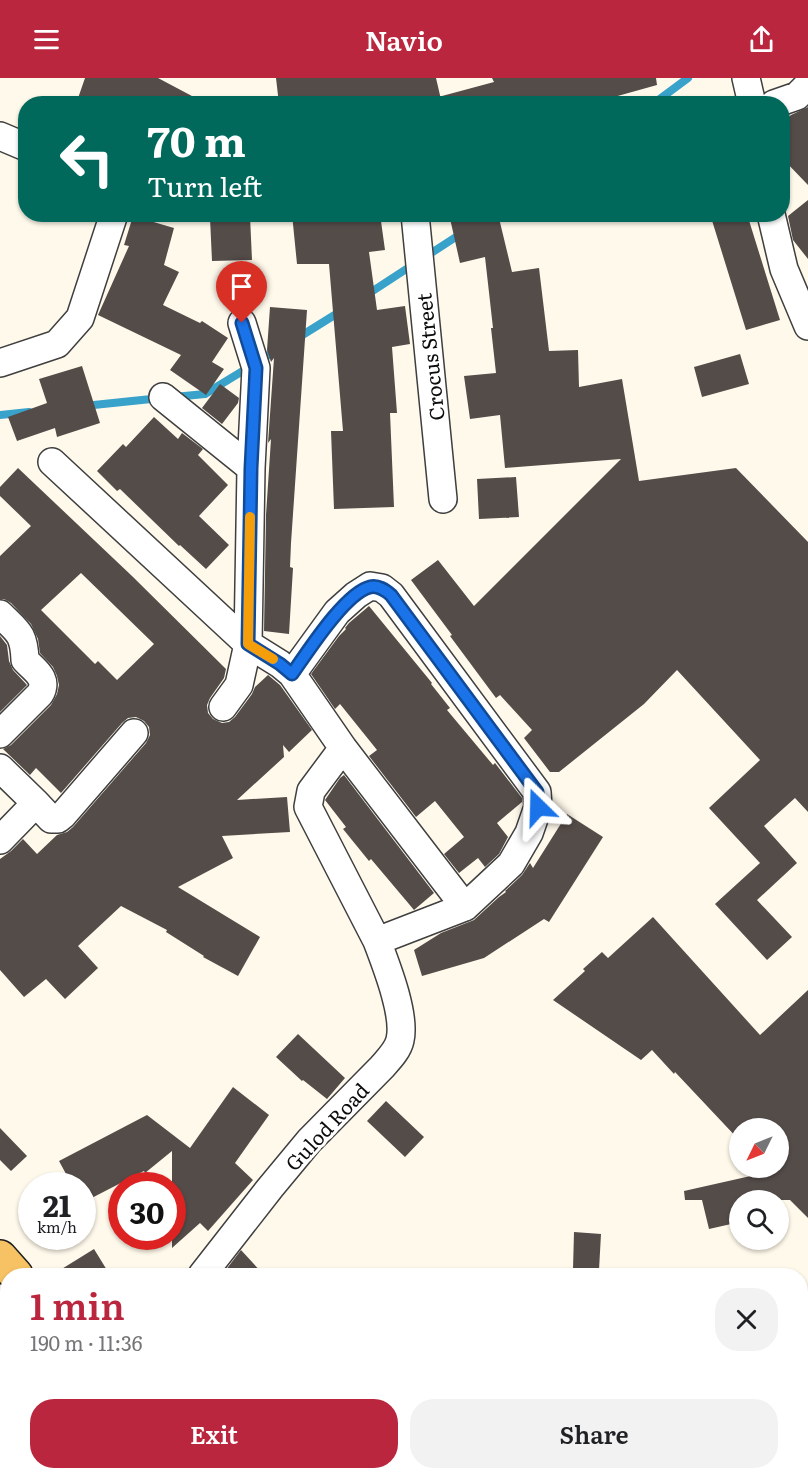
<!DOCTYPE html>
<meta charset="utf-8">
<style>
:root{--surface:#fff;--page:#f2f2f2;--text:#202124;--muted:#757577;--accent:#ba263e}
body{margin:0;font-family:Literata,serif;background:var(--page);color:var(--text);height:100vh;display:flex;flex-direction:column;font-size:22px;white-space:nowrap}
*{box-sizing:border-box;margin:0}
p{font-size:20px;color:var(--muted)}
.icon{flex:none;width:33px;height:33px;fill:none;stroke:currentColor;stroke-width:2;stroke-linecap:round;stroke-linejoin:round}
.map{position:relative;flex:1;overflow:hidden}
.panel{position:absolute;left:0px;top:1190px;width:808px;height:212px;display:flex;flex-direction:column;background:var(--surface);border-radius:24px 24px 0 0;box-shadow:0 2px 4px #0004}
.panel>*{flex:none}
.top-card{position:absolute;left:18px;top:18px;width:772px;height:126px;border-radius:24px;box-shadow:0 2px 4px #0004;background:#00695c;color:#fff;overflow:hidden}
.needle{width:39px;rotate:227deg}
.fabs{position:absolute;left:729px;top:1040px;display:grid;gap:12px}
.fabs a{display:grid;place-items:center;width:60px;height:60px;border-radius:50%;background:var(--surface);box-shadow:0 2px 4px #0004;font-size:30px}
.speed{position:absolute;left:18px;top:1094px;display:flex;gap:12px;font-size:30px;font-weight:700;text-align:center}
.speed>*{display:grid;place-content:center;width:78px;height:78px;border-radius:50%;background:var(--surface);box-shadow:0 2px 4px #0004;line-height:1}
.speed small{font-size:15px;font-weight:400}
.speed .limit{border:9px solid #d22;background:#fff;color:#111}
.pin{position:absolute;display:grid;place-items:center;width:51px;height:51px;color:#fff;margin:-62px -26px;border-radius:50% 50% 50% 0;rotate:-45deg;box-shadow:0 0 6px #0007}
.pin .icon{rotate:45deg}
.me{position:absolute;width:66px;margin:-33px;rotate:338deg;stroke-linejoin:round;filter:drop-shadow(0 0 4px #0008)}
.turn{display:flex;align-items:center;gap:21px;height:126px;padding:0 30px;font-size:27px}
.turn .icon{width:78px;height:78px;stroke-width:2.5}
.turn b{display:block;font-size:42px;line-height:51px}
.round{display:grid;place-items:center;flex:none;width:63px;height:63px;border-radius:24px;background:var(--page)}
.overview{display:flex;align-items:center;justify-content:space-between;height:102px;padding:0 30px}
h1{font-size:36px;font-weight:600;line-height:45px;color:var(--accent)}
.cta{display:flex;gap:12px;margin-top:auto;padding:12px 30px}
.cta a{flex:1;height:69px;border-radius:24px;background:var(--accent);color:#fff;font-size:24px;font-weight:600;line-height:69px;text-align:center}
.cta a+a{background:var(--page);color:var(--text)}
header{display:flex;justify-content:space-between;align-items:center;height:78px;padding:0 30px;background:var(--accent);color:#fff;font-size:27px;font-weight:600}
.map>svg:first-child{display:block}
.lines{fill:none;stroke-linecap:round;stroke-linejoin:round}
.stream{stroke:#39a2cb;stroke-width:8}
.building{fill:#544c49;fill-rule:evenodd}
.minor-casing{stroke:#3f3f3f;stroke-width:30}
.major-casing{stroke:#1d1d1d;stroke-width:36}
.minor{stroke:#fff;stroke-width:27}
.major{stroke:#f7c263;stroke-width:33}
.route-casing{stroke:#114b97;stroke-width:15}
.route{stroke:#1a73e8;stroke-width:10}
.slow{stroke:#f59e0b;stroke-width:10}
.labels{text-anchor:middle;dominant-baseline:central;stroke-width:6;stroke-linejoin:round;paint-order:stroke}
.street-label{font-size:20px;fill:#0c0c0c;stroke:#fff}
</style>
<header><svg class="icon" aria-label="menu" viewBox="0 0 24 24"><path d="M4 6h16M4 12h16M4 18h16"/></svg>Navio<svg class="icon" aria-label="share" viewBox="0 0 24 24"><path d="M12 15V3M7 8l5-5 5 5M5 13v7h14v-7"/></svg></header>
<div class="map">
<svg width="808" height="1400" viewBox="0 0 808 1400">
<rect width="100%" height="100%" fill="#fff9eb"/>
<g class="lines">
<path class="stream" d="M 653,26 L 688,0
M 425,179 L 462,155
M 365,218 L 414,186
M 296,261 L 341,233
M 174,319 L 205,316 L 277,272
M 84,328 L 161,320
M 0,337 L 29,334"/>
</g>
<path class="building" d="M 85,0 L 158,0 L 207,26 L 76,26 Z
M 276,0 L 436,0 L 442,26 L 279,26 Z
M 492,0 L 656,0 L 657,7 L 589,26 L 550,26 L 549,20 L 530,26 L 443,26 L 442,18 L 494,4 Z
M 808,29 L 808,107 L 783,81 L 783,44 L 791,37 Z
M 808,122 L 808,181 L 793,162 L 788,138 Z
M 292,136 L 380,136 L 385,172 L 369,174 L 377,232 L 405,228 L 410,266 L 392,269 L 397,335 L 390,335 L 394,429 L 334,431 L 331,353 L 343,353 L 329,186 L 297,186 Z
M 449,136 L 498,136 L 512,194 L 539,190 L 549,273 L 578,272 L 579,309 L 622,301 L 639,403 L 736,390 L 808,464 L 808,734 L 795,720 L 764,748 L 797,785 L 757,822 L 792,859 L 767,882 L 715,826 L 760,785 L 709,730 L 760,682 L 677,592 L 644,626 L 559,694 L 550,694 L 524,660 L 532,652 L 500,617 L 496,620 L 450,558 L 452,557 L 411,502 L 438,482 L 474,528 L 621,381 L 505,390 L 500,337 L 470,341 L 464,298 L 496,295 L 491,250 L 493,250 L 485,179 L 460,185 Z
M 710,136 L 747,136 L 780,242 L 746,252 Z
M 133,138 L 174,150 L 164,187 L 179,194 L 163,227 L 200,245 L 202,243 L 228,260 L 212,284 L 224,291 L 206,317 L 170,292 L 181,277 L 98,237 L 129,168 L 124,167 Z
M 250,138 L 252,182 L 212,183 L 210,140 Z
M 270,229 L 307,232 L 291,465 L 290,489 L 293,490 L 289,556 L 264,553 L 266,437 L 271,361 L 268,365 L 274,280 L 271,284 L 267,272 Z
M 740,276 L 749,306 L 702,319 L 694,289 Z
M 82,288 L 100,345 L 57,359 L 55,350 L 17,363 L 8,339 L 47,325 L 39,301 Z
M 220,306 L 239,320 L 238,325 L 222,346 L 202,330 Z
M 154,339 L 178,361 L 182,355 L 203,371 L 198,377 L 228,407 L 199,438 L 229,467 L 206,491 L 180,467 L 179,468 L 120,411 L 117,413 L 97,393 L 123,366 L 126,369 Z
M 18,390 L 132,498 L 226,591 L 224,600 L 210,620 L 207,627 L 208,635 L 213,641 L 222,645 L 229,644 L 235,639 L 252,616 L 255,609 L 268,597 L 280,607 L 312,652 L 289,674 L 283,667 L 284,679 L 237,722 L 287,719 L 290,754 L 222,758 L 233,780 L 178,809 L 260,859 L 238,898 L 203,879 L 204,878 L 166,854 L 167,852 L 121,828 L 78,868 L 98,890 L 65,921 L 46,901 L 24,919 L 0,892 L 0,781 L 11,773 L 23,761 L 37,776 L 57,757 L 67,754 L 73,749 L 146,665 L 150,657 L 149,649 L 144,643 L 136,639 L 128,640 L 122,645 L 61,715 L 36,690 L 30,697 L 3,671 L 11,667 L 51,627 L 57,616 L 59,607 L 57,598 L 53,589 L 40,575 L 38,561 L 31,546 L 11,525 L 4,521 L 0,521 L 0,478 L 31,448 L 0,418 L 0,409 ZM 81,495 L 154,566 L 117,602 L 98,583 L 95,586 L 41,532 Z
M 516,399 L 519,439 L 479,441 L 477,401 Z
M 369,528 L 432,605 L 431,606 L 450,630 L 447,632 L 493,687 L 495,685 L 522,720 L 522,724 L 497,745 L 508,759 L 499,776 L 485,789 L 478,780 L 459,795 L 444,776 L 464,759 L 435,723 L 416,739 L 369,678 L 377,672 L 369,662 L 340,626 L 335,631 L 311,596 L 339,558 L 346,551 L 345,550 L 349,545 Z
M 0,558 L 7,567 L 9,583 L 13,592 L 27,607 L 0,634 Z
M 344,697 L 434,815 L 414,832 L 371,781 L 369,783 L 343,751 L 346,749 L 325,722 L 340,700 Z
M 567,736 L 603,759 L 549,844 L 544,841 L 484,880 L 422,898 L 414,872 L 441,855 L 474,842 L 499,819 L 506,814 L 505,813 L 522,797 L 530,785 L 533,790 Z
M 653,839 L 760,957 L 808,912 L 808,1140 L 790,1122 L 740,1122 L 740,1144 L 709,1151 L 702,1122 L 685,1122 L 684,1113 L 768,1094 L 764,1089 L 778,1089 L 778,1050 L 740,1050 L 740,1063 L 675,994 L 674,996 L 652,972 L 641,982 L 553,922 L 585,893 L 583,891 L 602,874 L 608,880 Z
M 298,956 L 345,1000 L 327,1021 L 303,1002 L 302,1003 L 276,979 Z
M 233,1009 L 269,1037 L 235,1085 L 253,1102 L 208,1153 L 200,1145 L 172,1170 L 172,1073 L 145,1095 L 144,1093 L 82,1125 L 82,1107 L 72,1107 L 59,1083 L 147,1037 L 190,1070 Z
M 386,1023 L 424,1059 L 405,1079 L 367,1043 Z
M 0,1050 L 27,1078 L 11,1093 L 0,1082 Z
M 574,1154 L 601,1156 L 599,1192 L 573,1191 Z
M 94,1171 L 110,1197 L 52,1197 Z
M 241,1172 L 264,1197 L 222,1197 Z"/>
<g class="lines">
<g class="minor-casing">
<path id="minor" d="M 746,0 L 752,26
M 774,26 L 797,18 L 808,7
M 0,58 L 26,69
M 415,136 L 443,421
M 771,136 L 784,191 L 808,248
M 0,285 L 57,266 L 80,240 L 114,136
M 163,319 L 251,390
M 52,384 L 248,566 L 280,586 L 292,596 L 343,670 L 465,829
M 0,536 C 18,554 24,555 25,582 C 35,593 49,600 40,616 L 0,656
M 292,596 L 337,534 L 356,517 L 370,508 L 382,510 L 391,517 L 537,714 L 538,729 L 529,755 L 511,786 L 465,829 L 377,863
M 223,629 L 239,607 L 248,566 L 251,390 L 256,290 L 242,245
M 0,690 L 36,725 L 51,741 L 58,741 L 63,737 L 134,655
M 0,762 L 36,725
M 202,1197 L 270,1110 L 309,1063 L 382,989 C 389,981 398,972 400,962 C 406,937 386,887 377,863 L 308,729 L 311,713 L 343,670
M 0,1319 L 8,1319"/>
</g>
<g class="major-casing">
<path id="major" d="M 0,1179 L 16,1197
M 195,1394 L 202,1400"/>
</g>
<use href="#minor" class="minor"/>
<use href="#major" class="major"/>
</g>
<g class="lines">
<g class="route-casing">
<path id="route" d="M 242,245 L 256,290 L 251,390 L 248,566 L 280,586 L 292,596 C 307,575 345,515 370,509 C 378,507 385,512 391,517 L 537,714 L 538,729"/>
</g>
<use href="#route" class="route"/>
<path class="slow" d="M 250,439 L 248,566 L 273,581"/>
</g>
<g class="labels">
<g class="street-label">
<text transform="translate(429 279) rotate(-96)">Crocus Street</text>
<text transform="translate(326 1048) rotate(-47)">Gulod Road</text>
</g>
</g>
</svg>
<div class="fabs">
<a><svg class="needle" viewBox="-14 -14 28 28"><path d="M0-13l5 13h-10z" fill="#e53935"/><path d="M0 13l5-13h-10z" fill="#757577"/></svg></a>
<a><svg class="icon" aria-label="search" viewBox="0 0 24 24"><circle cx="10" cy="10" r="6"/><path d="M15 15l6 6"/></svg></a>
</div>
<div class="speed"><div>21<small>km/h</small></div><div class="limit">30</div></div>
<div class="pin" style="left:242px;top:245px;background:#d93025"><svg class="icon" aria-label="arrive" viewBox="0 0 24 24"><path d="M6 21V4h12l-3 4 3 4H6"/></svg></div>
<svg class="me" style="left:538px;top:729px" viewBox="-20 -20 40 40"><path d="M0-17L14 15 0 8-14 15z" fill="#1a73e8" stroke="#fff" stroke-width="4"/></svg>
<div class="top-card">
<div class="turn"><svg class="icon" aria-label="left" viewBox="0 0 24 24"><path d="M17 20v-9H6M10 6l-5 5 5 5"/></svg><div><b>70 m</b>Turn left</div></div>
</div>
<section class="panel">
<div class="overview"><div><h1>1 min</h1><p>190 m · 11:36</p></div><a class="round"><svg class="icon" aria-label="close" viewBox="0 0 24 24"><path d="M6 6l12 12M18 6L6 18"/></svg></a></div>
<div class="cta"><a>Exit</a><a>Share</a></div>
</section>
</div>
